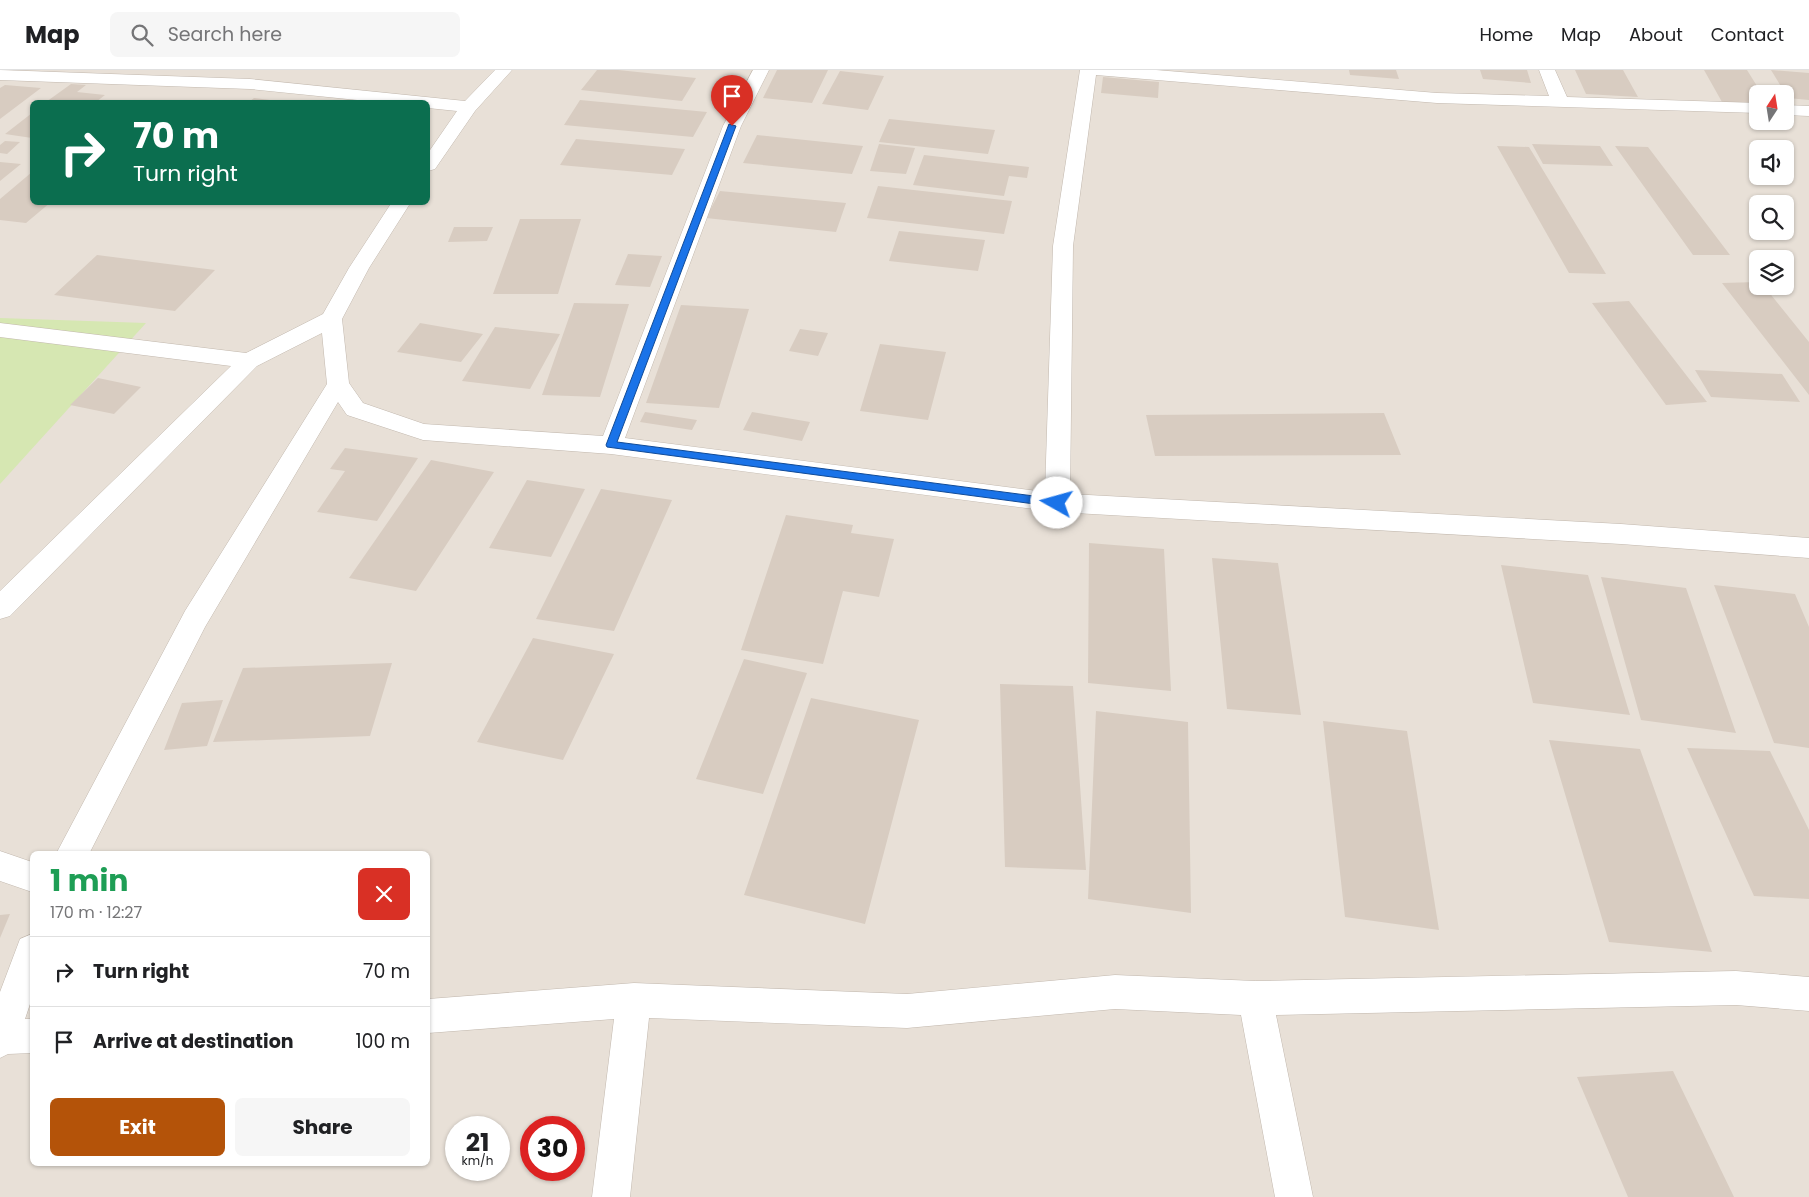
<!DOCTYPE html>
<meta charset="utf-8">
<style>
:root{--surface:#fff;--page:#f6f6f6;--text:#202124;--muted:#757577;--line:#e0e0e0;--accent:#b45309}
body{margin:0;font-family:Poppins,sans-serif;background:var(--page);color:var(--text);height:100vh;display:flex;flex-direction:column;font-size:19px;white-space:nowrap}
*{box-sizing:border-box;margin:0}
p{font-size:16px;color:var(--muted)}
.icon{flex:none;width:28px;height:28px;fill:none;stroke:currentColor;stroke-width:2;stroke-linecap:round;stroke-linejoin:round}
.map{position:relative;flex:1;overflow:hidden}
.details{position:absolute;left:30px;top:781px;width:400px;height:315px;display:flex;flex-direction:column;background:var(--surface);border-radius:8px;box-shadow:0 1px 4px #0004}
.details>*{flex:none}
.top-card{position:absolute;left:30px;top:30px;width:400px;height:105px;border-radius:8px;box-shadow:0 1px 4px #0004;background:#0b6e4f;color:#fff;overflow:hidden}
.needle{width:32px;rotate:12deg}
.buttons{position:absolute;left:1749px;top:15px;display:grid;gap:10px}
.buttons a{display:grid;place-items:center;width:45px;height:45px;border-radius:8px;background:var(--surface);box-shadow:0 1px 4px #0004;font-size:25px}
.speed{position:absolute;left:445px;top:1046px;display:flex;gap:10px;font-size:25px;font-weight:700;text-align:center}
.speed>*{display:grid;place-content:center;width:65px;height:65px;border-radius:50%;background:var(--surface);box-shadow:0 1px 4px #0004;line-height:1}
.speed small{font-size:12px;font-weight:400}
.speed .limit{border:8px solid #d22;background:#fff;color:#111}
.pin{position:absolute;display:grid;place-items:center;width:42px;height:42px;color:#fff;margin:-51px -21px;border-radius:50% 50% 50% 0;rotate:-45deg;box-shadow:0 0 5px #0007}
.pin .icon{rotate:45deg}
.me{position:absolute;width:55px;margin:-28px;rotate:277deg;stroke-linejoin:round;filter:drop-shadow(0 0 4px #0008)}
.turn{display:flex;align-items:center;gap:18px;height:105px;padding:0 20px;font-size:22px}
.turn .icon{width:65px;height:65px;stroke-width:2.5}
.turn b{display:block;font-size:35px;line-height:42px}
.round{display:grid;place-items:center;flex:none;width:52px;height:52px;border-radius:8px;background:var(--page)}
.summary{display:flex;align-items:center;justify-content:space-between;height:85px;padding:0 20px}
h1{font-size:30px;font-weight:700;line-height:38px;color:#1e9e55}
.primary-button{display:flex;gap:10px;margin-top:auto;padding:10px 20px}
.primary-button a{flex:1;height:58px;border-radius:8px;background:var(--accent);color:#fff;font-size:20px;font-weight:700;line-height:58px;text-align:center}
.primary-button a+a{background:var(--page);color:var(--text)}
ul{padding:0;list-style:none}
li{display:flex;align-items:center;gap:15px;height:70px;padding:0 20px;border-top:1px solid var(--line)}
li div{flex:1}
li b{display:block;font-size:19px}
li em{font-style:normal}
header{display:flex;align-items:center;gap:30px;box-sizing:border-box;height:70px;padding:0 25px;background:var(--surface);border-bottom:1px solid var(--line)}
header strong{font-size:24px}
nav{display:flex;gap:28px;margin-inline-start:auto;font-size:18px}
.search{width:350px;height:45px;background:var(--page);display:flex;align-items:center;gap:12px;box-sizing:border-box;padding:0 18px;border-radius:8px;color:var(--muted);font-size:19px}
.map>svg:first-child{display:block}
.residential{fill:#e8e0d7;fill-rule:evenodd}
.green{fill:#d6e7b2}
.building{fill:#d8ccc1}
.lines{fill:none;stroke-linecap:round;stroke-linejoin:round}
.minor-casing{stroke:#c2b8ae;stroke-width:1}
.minor{fill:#fff;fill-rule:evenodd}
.route{fill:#1a73e8;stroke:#114b97}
</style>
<header>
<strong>Map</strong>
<div class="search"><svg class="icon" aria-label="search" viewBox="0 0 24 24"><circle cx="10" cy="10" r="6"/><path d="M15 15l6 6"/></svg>Search here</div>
<nav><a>Home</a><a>Map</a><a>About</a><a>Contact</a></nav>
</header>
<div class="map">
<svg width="1809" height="1127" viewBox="0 0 1809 1127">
<rect width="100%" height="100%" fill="#f4efe8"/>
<path class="residential" d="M 0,0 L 1809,0 L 1809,1127 L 0,1127 ZM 1758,24 L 1785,24 L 1785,51 L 1758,51 ZM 32,32 L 428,32 L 428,132 L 32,132 ZM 1758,79 L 1785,79 L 1785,106 L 1758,106 ZM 1758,134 L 1785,134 L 1785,161 L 1758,161 ZM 1758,189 L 1785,189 L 1785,216 L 1758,216 ZM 32,784 L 428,784 L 428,1094 L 32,1094 ZM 456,1058 L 499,1058 L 499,1100 L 456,1100 ZM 531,1058 L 574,1058 L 574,1100 L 531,1100 Z"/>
<path class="green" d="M 0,248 L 146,253 L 0,414 Z"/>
<path class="building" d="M 597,0 L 618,0 L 696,8 L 682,31 L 581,20 Z
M 777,0 L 828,0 L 812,33 L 763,28 Z
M 1349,0 L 1396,0 L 1399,9 L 1350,5 Z
M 1480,0 L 1527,0 L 1531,13 L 1483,9 Z
M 1575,0 L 1623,0 L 1638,27 L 1586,24 Z
M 1704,0 L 1747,0 L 1762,24 L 1758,24 L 1758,34 L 1722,32 Z
M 1771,0 L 1809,3 L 1809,30 L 1788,28 Z
M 840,1 L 884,6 L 868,40 L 822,34 Z
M 1103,7 L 1159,12 L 1158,28 L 1101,23 Z
M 71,14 L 86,15 L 77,22 L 105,25 L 96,32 L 46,32 Z
M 5,15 L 41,18 L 0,49 L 0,18 Z
M 254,28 L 278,31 L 278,32 L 249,32 Z
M 580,30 L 707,42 L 693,67 L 564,55 Z
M 32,43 L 32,68 L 5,64 Z
M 889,49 L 995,60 L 988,84 L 879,72 Z
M 757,65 L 863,76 L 852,104 L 743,93 Z
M 576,69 L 685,79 L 672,105 L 560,95 Z
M 5,71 L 20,72 L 7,84 L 0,83 L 0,75 Z
M 879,74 L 915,78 L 906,104 L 870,101 Z
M 1532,74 L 1600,76 L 1613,96 L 1543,94 Z
M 1497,76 L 1529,77 L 1606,204 L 1569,203 Z
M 1615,76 L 1648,77 L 1730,185 L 1693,185 Z
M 924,85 L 1029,97 L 1027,108 L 1009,106 L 1004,126 L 913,115 Z
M 0,92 L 21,94 L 0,111 Z
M 32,102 L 32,132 L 51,132 L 26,153 L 0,150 L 0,129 Z
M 878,116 L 1012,131 L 1004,164 L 867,148 Z
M 720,121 L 846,133 L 836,162 L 706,148 Z
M 520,149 L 581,149 L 558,224 L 493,224 Z
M 454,157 L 493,157 L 487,171 L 448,172 Z
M 899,161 L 985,170 L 978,201 L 889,191 Z
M 628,184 L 662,186 L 650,217 L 615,215 Z
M 97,185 L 215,200 L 175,241 L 54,225 Z
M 1758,212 L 1758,216 L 1764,216 L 1809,272 L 1809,325 L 1722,213 Z
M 1629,231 L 1707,332 L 1666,335 L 1592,233 Z
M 574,233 L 629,234 L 600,327 L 542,325 Z
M 681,235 L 749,239 L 719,338 L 646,333 Z
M 420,253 L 483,264 L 461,292 L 397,282 Z
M 495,257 L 560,264 L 530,319 L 462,311 Z
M 800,259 L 828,263 L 818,286 L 789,281 Z
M 880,274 L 946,282 L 928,350 L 860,341 Z
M 1695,300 L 1782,304 L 1800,332 L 1711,327 Z
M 98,308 L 141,317 L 114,344 L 70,335 Z
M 645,342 L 697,350 L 692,360 L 640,352 Z
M 752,342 L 810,352 L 802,371 L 743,360 Z
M 1384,343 L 1401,385 L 1155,386 L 1146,345 Z
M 345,378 L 418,388 L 377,451 L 317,442 L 345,401 L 330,399 Z
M 431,390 L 494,402 L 416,521 L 349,508 Z
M 527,410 L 585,419 L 551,487 L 489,478 Z
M 601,419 L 672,430 L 614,561 L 536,549 Z
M 786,445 L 853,455 L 851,463 L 894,469 L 879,527 L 843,521 L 823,594 L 741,580 Z
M 1089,473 L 1164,479 L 1171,621 L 1088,613 Z
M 1212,488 L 1278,493 L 1301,645 L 1227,639 Z
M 1501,495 L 1588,505 L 1630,645 L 1533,633 Z
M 1601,507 L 1686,518 L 1736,663 L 1641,650 Z
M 1714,515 L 1795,524 L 1809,557 L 1809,678 L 1774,673 Z
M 533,568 L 614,584 L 563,690 L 477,672 Z
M 744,589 L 807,603 L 763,724 L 696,709 Z
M 392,593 L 370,666 L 213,672 L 243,598 Z
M 1000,614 L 1073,616 L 1086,800 L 1005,797 Z
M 811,628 L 919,650 L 865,854 L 744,825 Z
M 223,630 L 207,676 L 164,680 L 182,633 Z
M 1096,641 L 1188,652 L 1191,843 L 1088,829 Z
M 1323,651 L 1407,661 L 1439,860 L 1345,847 Z
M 1549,670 L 1640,679 L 1712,882 L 1609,872 Z
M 1687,678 L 1770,681 L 1809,760 L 1809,829 L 1754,826 Z
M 10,844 L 0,868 L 0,845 Z
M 1673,1001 L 1734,1127 L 1628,1127 L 1577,1007 Z"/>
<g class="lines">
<g class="minor-casing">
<path id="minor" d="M 0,0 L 250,9 L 465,31 L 495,0 L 512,0 L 475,41 L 435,99 L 428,101 L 428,83 L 457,41 L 428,38 L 428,32 L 377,32 L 250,19 L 0,10 Z
M 753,0 L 769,0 L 741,56 L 625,368 L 1045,422 L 1053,176 L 1080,0 L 1156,0 L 1437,23 L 1549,26 L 1539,0 L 1555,0 L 1567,27 L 1758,33 L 1758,43 L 1437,33 L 1096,5 L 1073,176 L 1070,424 L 1621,454 L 1809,468 L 1809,488 L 1621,474 L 1057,442 L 611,384 L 423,370 L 347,345 L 338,332 L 205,557 L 89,784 L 56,784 L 185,541 L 327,314 L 322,263 L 257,296 L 10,546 L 0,549 L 0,521 L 231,296 L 0,267 L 0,253 L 246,283 L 323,244 L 349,198 L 392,132 L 411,132 L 369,198 L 342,249 L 349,313 L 363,333 L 424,354 L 603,366 L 723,56 Z
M 1785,35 L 1809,36 L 1809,46 L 1785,45 Z
M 0,781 L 32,792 L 32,822 L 0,811 Z
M 32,864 L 32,928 L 25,949 L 32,949 L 32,983 L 8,984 L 0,988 L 0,922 L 20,869 Z
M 1736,901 L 1809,907 L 1809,941 L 1736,935 L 1276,945 L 1313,1127 L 1275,1127 L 1241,945 L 1115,939 L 907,958 L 649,948 L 630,1127 L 592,1127 L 614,949 L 428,963 L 428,929 L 634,913 L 907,924 L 1115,905 L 1255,911 Z"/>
</g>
<use href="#minor" class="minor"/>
</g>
<path class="route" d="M 729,54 L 736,56 L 617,372 L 1057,429 L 1060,430 L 1062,433 L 1060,435 L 1057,437 L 607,377 L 606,375 Z"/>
</svg>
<div class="buttons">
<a><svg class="needle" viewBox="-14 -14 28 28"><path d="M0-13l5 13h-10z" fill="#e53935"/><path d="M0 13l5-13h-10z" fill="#757577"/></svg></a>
<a><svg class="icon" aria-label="sound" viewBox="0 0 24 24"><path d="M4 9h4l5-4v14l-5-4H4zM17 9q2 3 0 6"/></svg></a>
<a><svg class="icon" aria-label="search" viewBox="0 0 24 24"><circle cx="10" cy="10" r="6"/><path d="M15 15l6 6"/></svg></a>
<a><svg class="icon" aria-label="layers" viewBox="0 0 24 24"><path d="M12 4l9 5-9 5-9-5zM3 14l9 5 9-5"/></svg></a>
</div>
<div class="speed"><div>21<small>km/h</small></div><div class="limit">30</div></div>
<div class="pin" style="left:732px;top:56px;background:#d93025"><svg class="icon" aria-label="arrive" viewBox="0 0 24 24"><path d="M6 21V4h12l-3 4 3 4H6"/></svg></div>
<svg class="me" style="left:1057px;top:433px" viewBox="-20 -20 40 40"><circle r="19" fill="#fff"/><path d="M0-13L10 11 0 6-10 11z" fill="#1a73e8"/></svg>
<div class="top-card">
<div class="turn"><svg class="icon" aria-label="right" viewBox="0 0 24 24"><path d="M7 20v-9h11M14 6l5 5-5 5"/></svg><div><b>70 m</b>Turn right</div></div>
</div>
<section class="details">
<div class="summary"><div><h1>1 min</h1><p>170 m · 12:27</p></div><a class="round" style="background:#d93025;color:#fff"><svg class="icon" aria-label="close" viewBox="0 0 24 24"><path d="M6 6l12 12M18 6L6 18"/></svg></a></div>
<ul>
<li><svg class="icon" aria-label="right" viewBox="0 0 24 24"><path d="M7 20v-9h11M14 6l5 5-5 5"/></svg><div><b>Turn right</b></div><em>70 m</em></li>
<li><svg class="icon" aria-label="arrive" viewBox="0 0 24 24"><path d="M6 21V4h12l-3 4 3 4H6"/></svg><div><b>Arrive at destination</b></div><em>100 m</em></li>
</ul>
<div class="primary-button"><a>Exit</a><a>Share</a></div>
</section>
</div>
